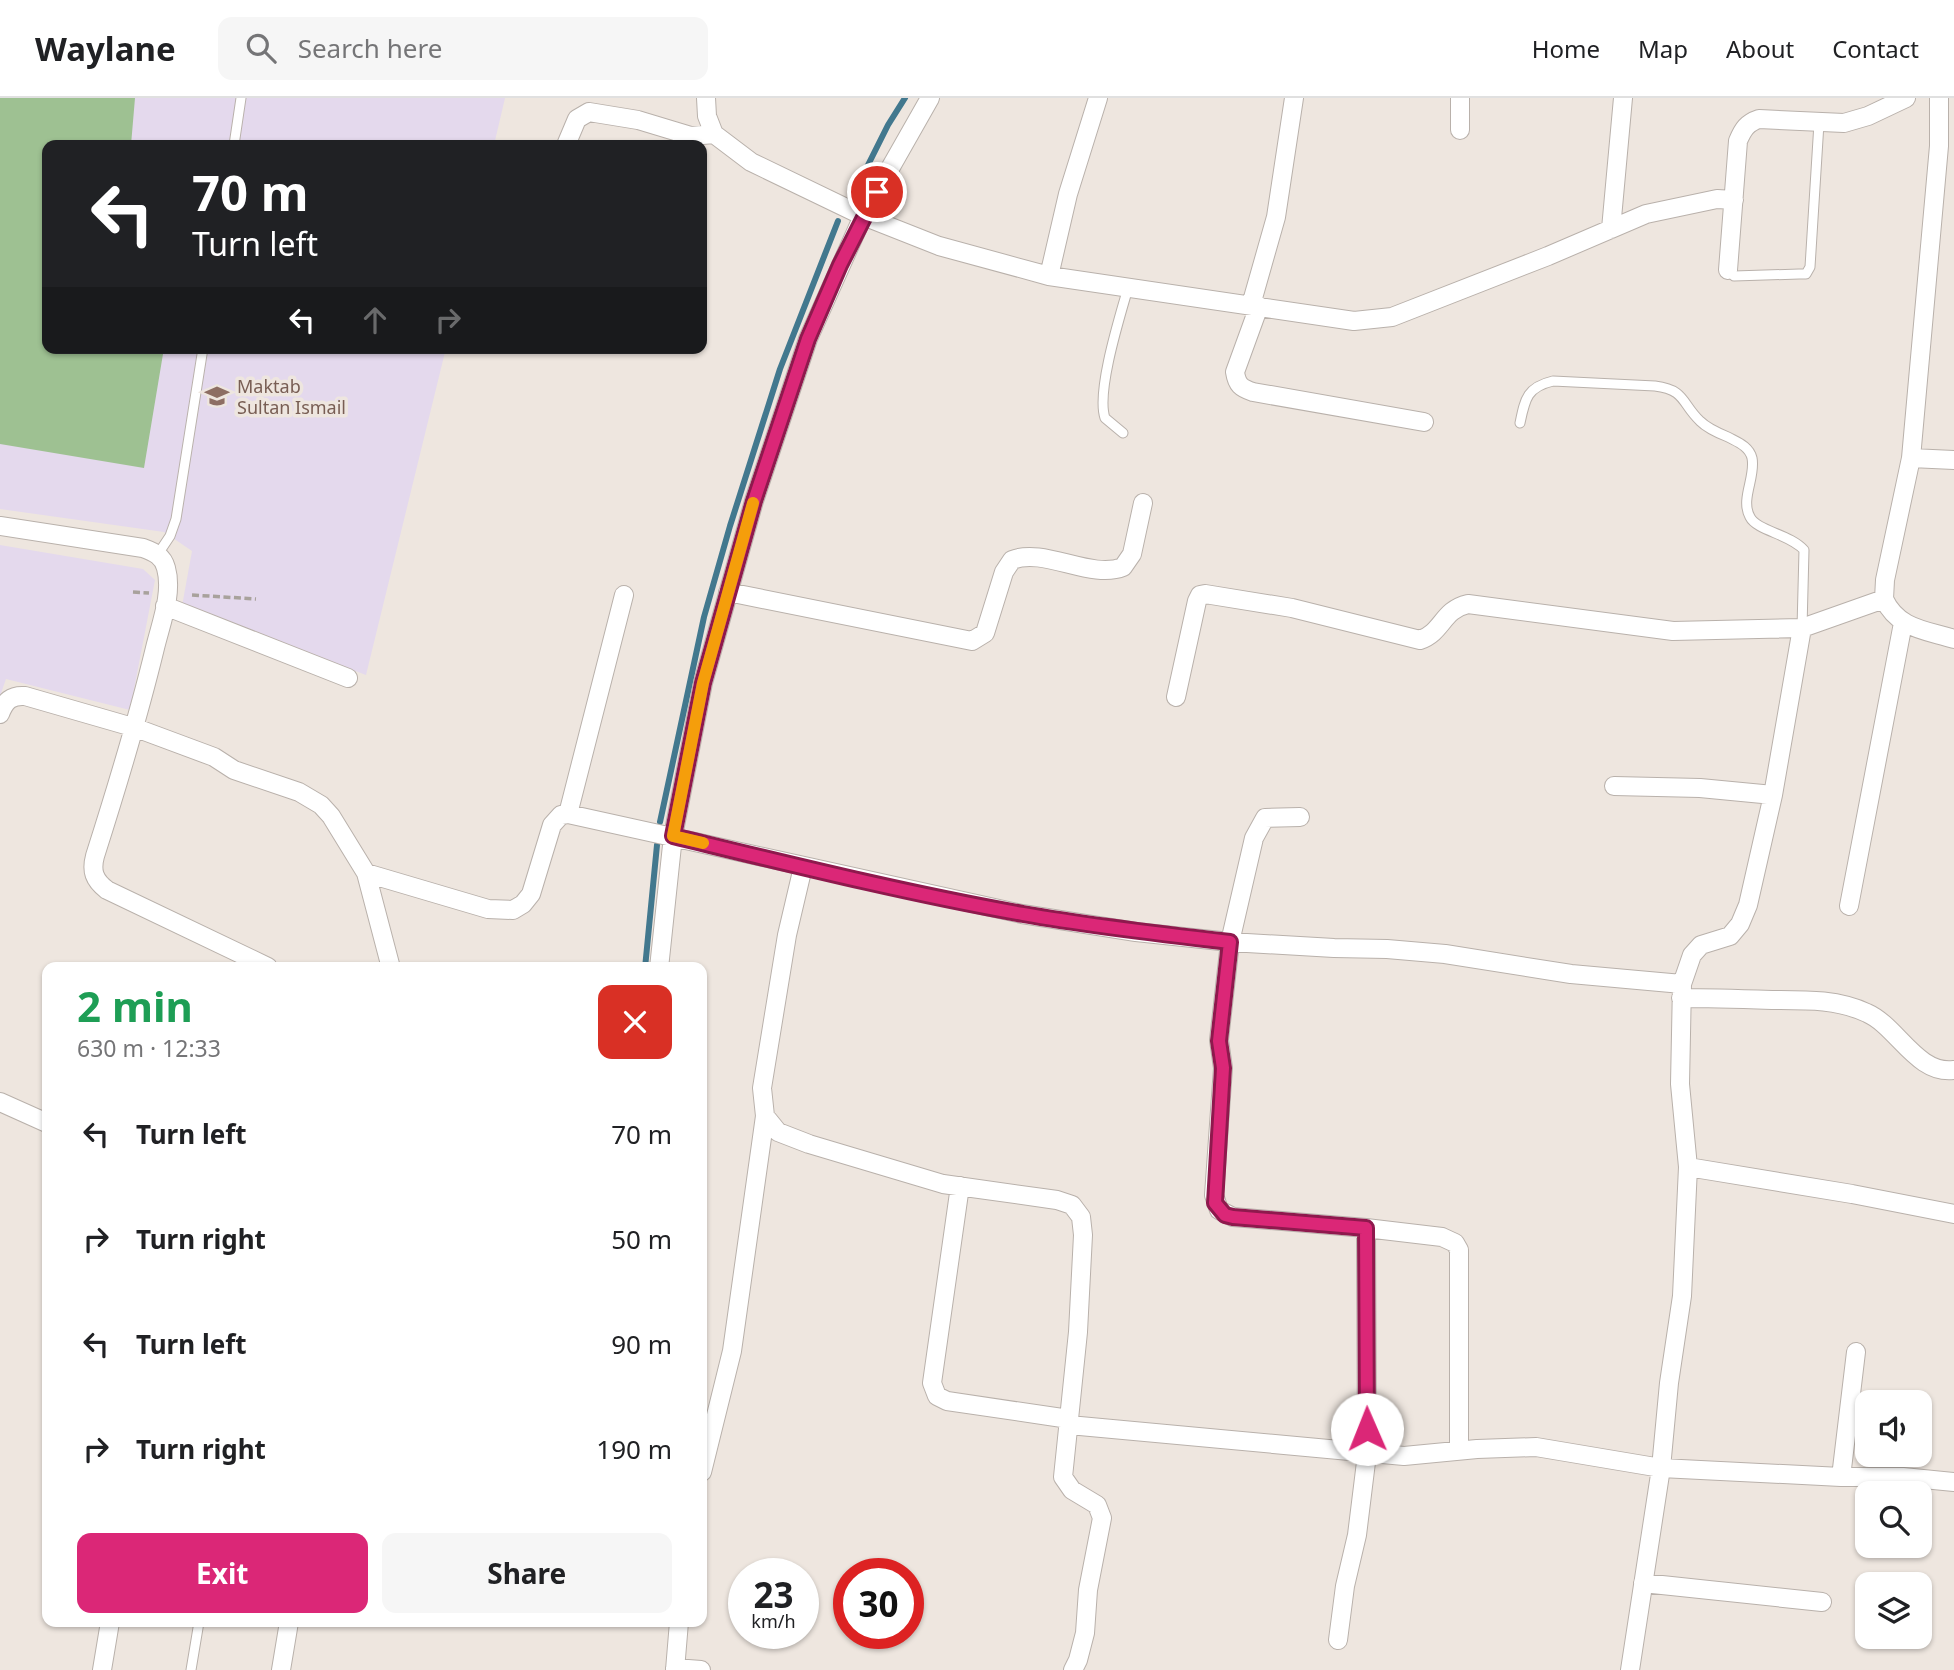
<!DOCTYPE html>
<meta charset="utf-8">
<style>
:root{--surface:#fff;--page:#f6f6f6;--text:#202124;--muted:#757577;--line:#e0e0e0;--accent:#db2777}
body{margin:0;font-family:"Noto Sans",sans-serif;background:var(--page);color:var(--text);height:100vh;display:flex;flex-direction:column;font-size:26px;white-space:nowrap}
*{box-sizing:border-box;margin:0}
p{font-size:23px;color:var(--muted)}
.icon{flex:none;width:38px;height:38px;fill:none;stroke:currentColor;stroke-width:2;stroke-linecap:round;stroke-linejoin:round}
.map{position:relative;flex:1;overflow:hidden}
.details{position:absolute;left:42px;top:864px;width:665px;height:665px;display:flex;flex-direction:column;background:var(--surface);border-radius:14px;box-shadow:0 2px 5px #0004}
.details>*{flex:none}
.banner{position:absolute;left:42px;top:42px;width:665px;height:214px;border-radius:14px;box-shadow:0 2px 5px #0004;background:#202124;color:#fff;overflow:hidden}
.tools{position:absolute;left:1855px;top:1292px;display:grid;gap:14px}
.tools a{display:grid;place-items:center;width:77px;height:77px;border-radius:14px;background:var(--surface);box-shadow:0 2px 5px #0004;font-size:35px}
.speed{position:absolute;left:728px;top:1460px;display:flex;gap:14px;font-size:35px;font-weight:700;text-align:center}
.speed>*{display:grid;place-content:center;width:91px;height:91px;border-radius:50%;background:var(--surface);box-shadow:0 2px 5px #0004;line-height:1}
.speed small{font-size:18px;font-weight:400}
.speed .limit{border:10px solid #d22;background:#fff;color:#111}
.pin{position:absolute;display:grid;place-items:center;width:60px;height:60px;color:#fff;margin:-30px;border:4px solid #fff;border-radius:50%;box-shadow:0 2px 7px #0007}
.me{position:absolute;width:77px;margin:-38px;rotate:359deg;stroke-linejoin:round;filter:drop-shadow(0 0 5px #0008)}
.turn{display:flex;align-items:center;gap:24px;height:147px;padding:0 35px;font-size:32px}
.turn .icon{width:91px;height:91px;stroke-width:2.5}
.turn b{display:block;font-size:49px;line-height:60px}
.lanes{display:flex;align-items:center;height:66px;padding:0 35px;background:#0003;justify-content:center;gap:35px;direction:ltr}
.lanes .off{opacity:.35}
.round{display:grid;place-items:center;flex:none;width:74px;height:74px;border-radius:14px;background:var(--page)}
.summary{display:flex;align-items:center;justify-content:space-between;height:119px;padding:0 35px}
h1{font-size:42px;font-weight:700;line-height:52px;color:#1e9e55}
.cta{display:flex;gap:14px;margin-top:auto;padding:14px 35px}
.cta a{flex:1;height:80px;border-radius:14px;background:var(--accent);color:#fff;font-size:28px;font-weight:700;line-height:80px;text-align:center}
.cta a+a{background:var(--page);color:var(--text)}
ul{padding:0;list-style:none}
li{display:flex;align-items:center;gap:21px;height:105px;padding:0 35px}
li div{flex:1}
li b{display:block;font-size:26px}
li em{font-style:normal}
header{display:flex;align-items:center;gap:42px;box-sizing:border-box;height:98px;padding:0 35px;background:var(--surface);border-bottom:2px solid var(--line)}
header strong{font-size:33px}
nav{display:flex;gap:38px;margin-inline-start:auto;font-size:24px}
.search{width:490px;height:63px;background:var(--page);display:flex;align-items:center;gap:18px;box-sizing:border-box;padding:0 24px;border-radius:14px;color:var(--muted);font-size:26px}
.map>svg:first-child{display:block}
.education{fill:#e4d9ed}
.green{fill:#9ec192}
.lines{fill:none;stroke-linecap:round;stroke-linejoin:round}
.stream{stroke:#42788e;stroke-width:6}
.lane-casing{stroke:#b9b1ab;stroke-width:11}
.street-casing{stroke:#b9b1ab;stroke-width:20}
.path{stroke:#a8a29c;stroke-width:3.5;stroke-dasharray:7 3.5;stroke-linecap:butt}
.lane{stroke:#fff;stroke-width:9}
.street{stroke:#fff;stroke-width:18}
.route-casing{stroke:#8e194d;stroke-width:18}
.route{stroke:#db2777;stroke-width:12}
.slow{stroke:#f59e0b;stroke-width:12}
.labels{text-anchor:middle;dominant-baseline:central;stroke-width:7;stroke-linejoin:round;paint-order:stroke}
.education-label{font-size:18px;fill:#785e54;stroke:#eee6df;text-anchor:start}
</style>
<header>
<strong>Waylane</strong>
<div class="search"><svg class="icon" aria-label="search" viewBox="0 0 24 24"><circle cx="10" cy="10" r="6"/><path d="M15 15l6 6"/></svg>Search here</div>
<nav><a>Home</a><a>Map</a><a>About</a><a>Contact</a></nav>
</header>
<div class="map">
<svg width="1954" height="1572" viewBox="0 0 1954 1572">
<rect width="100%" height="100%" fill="#eee6df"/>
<path class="education" d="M 0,0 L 505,0 L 494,47 L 47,47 L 47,250 L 446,250 L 366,577 L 182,508 L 192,453 L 164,434 L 0,411 Z
M 0,447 L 143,471 L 155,482 L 130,612 L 6,581 L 0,598 Z"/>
<path class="green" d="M 0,0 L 135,0 L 131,47 L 47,47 L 47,250 L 164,250 L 144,370 L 0,346 Z"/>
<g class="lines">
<path class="stream" d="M 852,99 L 888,27 L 905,0
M 660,724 L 704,519 L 730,428 L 780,271 L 838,123
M 645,870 L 657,747"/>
<g class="lane-casing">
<path id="lane" d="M 234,47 L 241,0
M 1728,172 L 1734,178 L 1799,176 L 1806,176 L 1810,169 L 1819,25
M 1520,325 C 1525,301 1527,289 1553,283 L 1655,288 C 1686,292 1681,305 1700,323 C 1707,330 1718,335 1728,339 C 1737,344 1749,348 1752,360 C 1756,379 1740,401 1750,419 C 1757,433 1790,436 1804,452 L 1802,530
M 1123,335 L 1105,320 C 1096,294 1120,218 1128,190
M 158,456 L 170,438 L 176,421 L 203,250
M 191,1572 L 199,1524"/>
</g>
<g class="street-casing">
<path id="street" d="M 706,0 L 707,18 L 714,36 L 751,64 L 863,118 L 930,0
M 1460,0 L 1460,32
M 1939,0 L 1939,48 L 1911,360 L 1885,482 L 1884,501 L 1802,530 L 1773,697 L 1748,807 L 1740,826 L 1730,838 L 1701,847 L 1692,857 L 1682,886 L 1680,986 L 1688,1069 L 1682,1198 L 1669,1285 L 1661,1370 L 1841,1379 L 1903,1379 L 1954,1384
M 566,47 L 577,21 L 589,14 L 638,22 L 691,38 L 714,36
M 1611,131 L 1623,0
M 1728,172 L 1738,43 C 1743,31 1747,25 1759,21 L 1844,25 L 1868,18 L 1906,0
M 1049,178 L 1068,96 L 1098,0
M 1251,207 L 1276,119 L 1294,0
M 1259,208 L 1235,274 C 1237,287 1241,290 1253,294 L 1424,324
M 1911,360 L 1954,362
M 0,428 L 143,450 C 154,454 163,458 166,470 C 173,495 161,525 155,550 C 138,620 117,689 95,758 C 91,773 94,782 107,792 L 268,869
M 728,494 L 972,543 L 985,535 L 1004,474 L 1012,462 C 1044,449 1091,482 1123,469 L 1132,456 L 1143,405
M 1884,501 C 1898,531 1925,532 1954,541
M 165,508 L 348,580
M 1176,599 L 1197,503 L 1200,497 L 1205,496 L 1292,510 L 1420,542 C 1443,534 1442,512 1468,506 L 1673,533 L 1802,530
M 0,616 C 5,603 11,597 25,598 L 136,630 L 214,659 L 234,672 L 299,694 L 321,707 L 331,718 L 366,775 L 391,870
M 1614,688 L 1700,690 L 1773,697
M 568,716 L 624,497
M 1300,719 L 1265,720 L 1254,740 L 1230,844 L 1219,942 L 1223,970 L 1214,1097 L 1219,1112 L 1233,1119 L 1366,1130 L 1367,1356 L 1357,1437 L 1345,1488 L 1338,1542
M 803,769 L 787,837 L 762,990 L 765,1018 L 778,1034 L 809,1046 L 943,1086 L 1057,1102 L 1072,1107 L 1081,1119 L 1083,1137 L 1078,1234 L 1063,1379 L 1072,1392 L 1097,1407 L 1102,1420 L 1088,1492 L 1085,1535 L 1078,1562 L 1073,1572
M 366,775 L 488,811 L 513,812 L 523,806 L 531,796 L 552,727 L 561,717 L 568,716 L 1022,816 L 1136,834 L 1230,844 L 1334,850 L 1387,851 L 1445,856 L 1571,876 L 1682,886
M 1849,808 L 1903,525
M 659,870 L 673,738 L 703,585 L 754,403 L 808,241 L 863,118 L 939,148 L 1049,178 L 1354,223 L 1392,219 L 1548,158 L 1646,116 L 1717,101 L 1734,102
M 1681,900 C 1712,900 1742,901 1772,902 C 1805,902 1837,901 1867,915 C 1897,928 1917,977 1954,972
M 0,1004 L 47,1025
M 1688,1069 L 1852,1096 L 1954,1116
M 960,1088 L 932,1285 L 937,1298 L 947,1303 L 1069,1321
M 1366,1130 L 1442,1139 L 1455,1145 L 1459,1152 L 1459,1353
M 1069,1327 L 1404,1358 L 1477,1351 L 1536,1349 L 1661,1370 L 1630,1572
M 702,1374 L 732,1253 L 765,1018
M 1841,1379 L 1856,1254
M 1643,1485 L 1822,1504
M 675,1570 L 701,1572
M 102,1572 L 110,1524
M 281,1572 L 289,1524
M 675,1572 L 679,1524"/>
</g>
<path class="path" d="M 133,494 L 149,495
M 192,497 L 256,501"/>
<use href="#lane" class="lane"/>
<use href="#street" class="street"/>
</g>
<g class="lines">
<g class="route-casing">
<path id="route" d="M 877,94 L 840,167 L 808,241 L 754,403 L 703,585 L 673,738 C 789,766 905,795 1023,816 C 1091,828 1160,836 1230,844 L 1219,943 L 1223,970 L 1215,1105 L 1225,1117 L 1233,1119 L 1366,1130 L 1367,1331"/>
</g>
<use href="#route" class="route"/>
<path class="slow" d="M 703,745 L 673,738 L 703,585 L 753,405"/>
</g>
<defs>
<g id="school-bare" transform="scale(1.89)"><path d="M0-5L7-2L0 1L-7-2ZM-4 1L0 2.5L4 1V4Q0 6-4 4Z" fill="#8d6e63" stroke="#eee6df" stroke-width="2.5" paint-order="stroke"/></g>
</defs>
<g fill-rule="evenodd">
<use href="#school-bare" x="217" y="298"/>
</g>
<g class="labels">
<g class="education-label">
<text x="237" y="288">Maktab<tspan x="237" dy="21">Sultan Ismail</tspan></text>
</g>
</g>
</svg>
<div class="tools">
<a><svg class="icon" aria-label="sound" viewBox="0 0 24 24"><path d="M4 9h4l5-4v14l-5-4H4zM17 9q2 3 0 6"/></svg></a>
<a><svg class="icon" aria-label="search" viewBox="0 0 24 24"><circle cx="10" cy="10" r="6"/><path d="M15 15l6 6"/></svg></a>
<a><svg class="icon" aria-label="layers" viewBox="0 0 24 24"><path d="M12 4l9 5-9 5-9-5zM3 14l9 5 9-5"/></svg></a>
</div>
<div class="speed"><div>23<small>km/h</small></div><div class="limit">30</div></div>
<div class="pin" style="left:877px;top:94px;background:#d93025"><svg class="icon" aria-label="arrive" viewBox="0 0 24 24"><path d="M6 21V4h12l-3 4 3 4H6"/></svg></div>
<svg class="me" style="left:1367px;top:1331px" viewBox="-20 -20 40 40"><circle r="19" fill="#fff"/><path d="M0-13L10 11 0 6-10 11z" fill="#db2777"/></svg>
<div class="banner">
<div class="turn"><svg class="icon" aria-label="left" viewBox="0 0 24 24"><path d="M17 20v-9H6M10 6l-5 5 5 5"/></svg><div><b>70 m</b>Turn left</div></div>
<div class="lanes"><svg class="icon" aria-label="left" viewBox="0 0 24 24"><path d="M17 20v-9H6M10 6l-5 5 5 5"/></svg><svg class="icon off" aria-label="ahead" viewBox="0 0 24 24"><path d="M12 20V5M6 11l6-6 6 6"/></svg><svg class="icon off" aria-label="right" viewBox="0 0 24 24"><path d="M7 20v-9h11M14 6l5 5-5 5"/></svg></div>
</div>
<section class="details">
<div class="summary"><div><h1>2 min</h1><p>630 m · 12:33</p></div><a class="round" style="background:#d93025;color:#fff"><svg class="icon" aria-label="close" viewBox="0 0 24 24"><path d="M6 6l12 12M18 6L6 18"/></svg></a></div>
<ul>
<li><svg class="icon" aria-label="left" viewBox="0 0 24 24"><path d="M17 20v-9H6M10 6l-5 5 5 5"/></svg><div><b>Turn left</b></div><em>70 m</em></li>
<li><svg class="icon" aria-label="right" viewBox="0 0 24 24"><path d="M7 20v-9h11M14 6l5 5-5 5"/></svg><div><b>Turn right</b></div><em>50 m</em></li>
<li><svg class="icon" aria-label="left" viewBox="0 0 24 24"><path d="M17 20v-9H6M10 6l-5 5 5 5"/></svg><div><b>Turn left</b></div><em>90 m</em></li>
<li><svg class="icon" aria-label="right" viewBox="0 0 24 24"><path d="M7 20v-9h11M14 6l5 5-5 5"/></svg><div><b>Turn right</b></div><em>190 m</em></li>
</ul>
<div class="cta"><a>Exit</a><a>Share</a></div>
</section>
</div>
